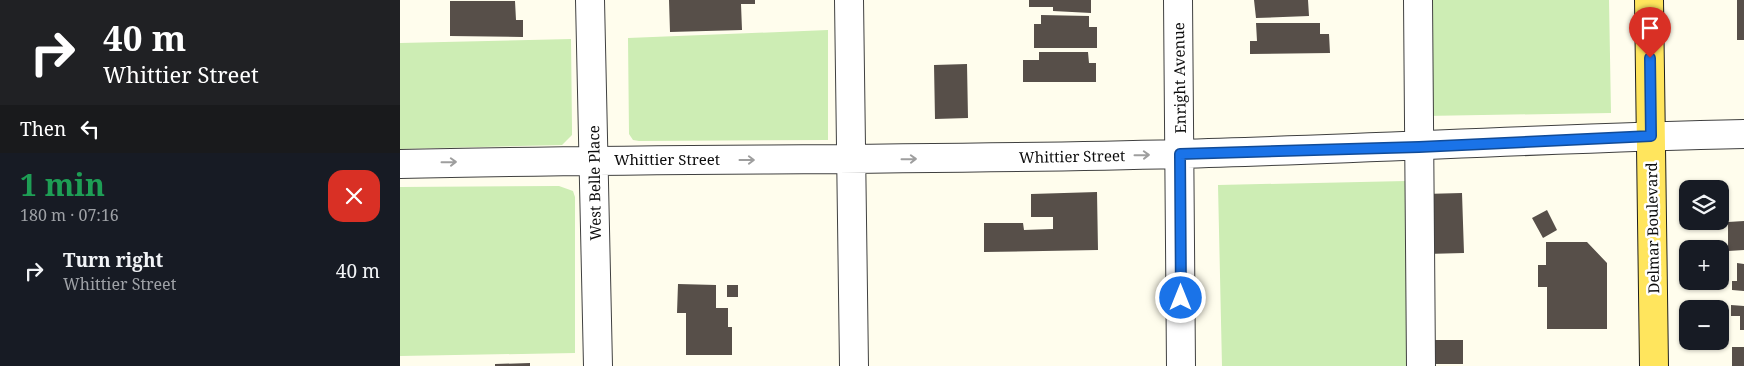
<!DOCTYPE html>
<meta charset="utf-8">
<style>
:root{--surface:#171b24;--page:#242831;--text:#f1f3f6;--muted:#9ea1a6}
body{margin:0;font-family:"Noto Serif",serif;background:var(--page);color:var(--text);height:100vh;display:flex;flex-direction:column;font-size:19px;white-space:nowrap}
*{box-sizing:border-box;margin:0}
p{font-size:16px;color:var(--muted)}
.icon{flex:none;width:28px;height:28px;fill:none;stroke:currentColor;stroke-width:2;stroke-linecap:round;stroke-linejoin:round}
.map{position:relative;flex:1;overflow:hidden}
.details{display:flex;flex-direction:column;background:var(--surface);width:400px}
.details>*{flex:none}
.top-card{background:#202124;color:#fff;overflow:hidden}
.buttons{position:absolute;left:1279px;top:180px;display:grid;gap:10px}
.buttons a{display:grid;place-items:center;width:50px;height:50px;border-radius:10px;background:var(--surface);box-shadow:0 1px 4px #0004;font-size:25px}
.pin{position:absolute;display:grid;place-items:center;width:42px;height:42px;color:#fff;margin:-51px -21px;border-radius:50% 50% 50% 0;rotate:-45deg;box-shadow:0 0 5px #0007}
.pin .icon{rotate:45deg}
.me{position:absolute;width:55px;margin:-28px;rotate:0deg;stroke-linejoin:round;filter:drop-shadow(0 0 4px #0008)}
.turn{display:flex;align-items:center;gap:18px;height:105px;padding:0 20px;font-size:22px}
.turn .icon{width:65px;height:65px;stroke-width:2.5}
.turn b{display:block;font-size:35px;line-height:42px}
.then{display:flex;align-items:center;height:48px;padding:0 20px;background:#0003;gap:10px;font-size:19px}
.round{display:grid;place-items:center;flex:none;width:52px;height:52px;border-radius:15px;background:var(--page)}
.overview{display:flex;align-items:center;justify-content:space-between;height:85px;padding:0 20px}
h1{font-size:30px;font-weight:700;line-height:38px;color:#1e9e55}
ul{padding:0;list-style:none}
li{display:flex;align-items:center;gap:15px;height:65px;padding:0 20px}
li div{flex:1}
li b{display:block;font-size:19px}
li em{font-style:normal}
main{display:flex;flex:1;min-height:0}
.map>svg:first-child{display:block}
.green{fill:#cdedb4}
.building{fill:#574f49}
.lines{fill:none;stroke-linecap:round;stroke-linejoin:round}
.minor-casing{stroke:#404040;stroke-width:30}
.major-casing{stroke:#1e1e1e;stroke-width:30}
.minor{stroke:#fff;stroke-width:28}
.major{stroke:#ffe55d;stroke-width:28}
.oneway{stroke:#9e9e9e}
.route-casing{stroke:#114b97;stroke-width:12}
.route{stroke:#1a73e8;stroke-width:9}
.labels{text-anchor:middle;dominant-baseline:central;stroke-width:5;stroke-linejoin:round;paint-order:stroke}
.street-label{font-size:15px;fill:#0d0d0d;stroke:#fff}
</style>
<main>
<section class="details">
<div class="top-card">
<div class="turn"><svg class="icon" aria-label="right" viewBox="0 0 24 24"><path d="M7 20v-9h11M14 6l5 5-5 5"/></svg><div><b>40 m</b>Whittier Street</div></div>
<div class="then">Then<svg class="icon" aria-label="left" viewBox="0 0 24 24"><path d="M17 20v-9H6M10 6l-5 5 5 5"/></svg></div>
</div>
<div class="overview"><div><h1>1 min</h1><p>180 m · 07:16</p></div><a class="round" style="background:#d93025;color:#fff"><svg class="icon" aria-label="close" viewBox="0 0 24 24"><path d="M6 6l12 12M18 6L6 18"/></svg></a></div>
<ul>
<li><svg class="icon" aria-label="right" viewBox="0 0 24 24"><path d="M7 20v-9h11M14 6l5 5-5 5"/></svg><div><b>Turn right</b><p>Whittier Street</p></div><em>40 m</em></li>
</ul>
</section>
<div class="map">
<svg width="1344" height="366" viewBox="0 0 1344 366">
<rect width="100%" height="100%" fill="#fffded"/>
<path class="green" d="M 1022,0 L 1209,0 L 1211,113 L 1024,116 Z
M 428,30 L 428,140 L 239,141 L 233,140 L 229,134 L 228,38 Z
M 171,39 L 172,128 L 172,135 L 162,145 L 0,149 L 0,43 Z
M 1006,181 L 1008,366 L 822,366 L 818,185 Z
M 159,186 L 173,191 L 175,197 L 175,353 L 0,356 L 0,187 Z"/>
<path class="building" d="M 269,0 L 355,0 L 355,4 L 341,4 L 342,30 L 270,32 Z
M 629,0 L 691,0 L 691,13 L 653,11 L 653,7 L 629,7 Z
M 854,0 L 908,0 L 909,16 L 856,18 Z
M 1337,0 L 1344,0 L 1344,40 L 1337,40 Z
M 50,1 L 115,1 L 116,20 L 123,20 L 123,37 L 50,36 Z
M 641,15 L 689,16 L 689,27 L 697,27 L 697,48 L 634,48 L 634,24 L 641,24 Z
M 856,23 L 920,23 L 920,34 L 929,34 L 930,53 L 850,54 L 850,41 L 857,41 Z
M 639,52 L 688,52 L 689,63 L 696,63 L 696,82 L 623,82 L 623,60 L 639,60 Z
M 567,64 L 568,118 L 535,119 L 534,65 Z
M 697,192 L 698,250 L 584,252 L 584,223 L 623,223 L 624,230 L 653,229 L 653,217 L 631,217 L 631,194 Z
M 1062,193 L 1064,253 L 1026,254 L 1024,194 Z
M 1147,210 L 1157,230 L 1143,238 L 1132,218 Z
M 1344,221 L 1344,250 L 1328,251 L 1328,222 Z
M 1146,242 L 1187,242 L 1207,263 L 1207,329 L 1147,329 L 1147,287 L 1138,287 L 1138,265 L 1146,265 Z
M 1337,263 L 1344,264 L 1344,291 L 1332,290 L 1332,281 L 1337,281 Z
M 278,284 L 316,285 L 316,308 L 328,308 L 328,327 L 332,327 L 332,355 L 286,355 L 286,313 L 277,313 Z
M 327,285 L 338,285 L 338,297 L 327,297 Z
M 1331,305 L 1344,306 L 1344,330 L 1340,330 L 1340,316 L 1331,316 Z
M 1030,340 L 1063,340 L 1063,364 L 1031,364 Z
M 1332,347 L 1344,347 L 1344,366 L 1332,366 Z
M 130,363 L 130,366 L 95,366 L 95,364 Z"/>
<g class="lines">
<g class="minor-casing">
<path id="minor" d="M 190,0 L 198,366
M 449,0 L 454,366
M 778,0 L 781,366
M 1018,0 L 1021,366
M 0,164 C 259,158 518,161 777,154 C 966,149 1155,138 1344,134"/>
</g>
<g class="major-casing">
<path id="major" d="M 1249,0 L 1254,366"/>
</g>
<use href="#minor" class="minor"/>
<use href="#major" class="major"/>
</g>
<defs><path id="oneway-shaft" d="M-6 0H5M1.5-3L5.5 0L1.5 3" fill="none" stroke-width="1.6" stroke-linecap="round" stroke-linejoin="round" transform="scale(1.25)"/></defs>
<g class="oneway">
<use href="#oneway-shaft" transform="translate(742 155) rotate(-1)"/>
<use href="#oneway-shaft" transform="translate(509 159) rotate(-1)"/>
<use href="#oneway-shaft" transform="translate(347 160)"/>
<use href="#oneway-shaft" transform="translate(49 162) rotate(-1)"/>
</g>
<g class="lines">
<g class="route-casing">
<path id="route" d="M 781,298 L 780,154 L 1019,147 L 1251,136 L 1250,58"/>
</g>
<use href="#route" class="route"/>
</g>
<g class="labels">
<g class="street-label">
<text transform="translate(779 78) rotate(-91)">Enright Avenue</text>
<text transform="translate(672 156) rotate(-1)">Whittier Street</text>
<text x="267" y="159">Whittier Street</text>
<text transform="translate(194 183) rotate(-91)">West Belle Place</text>
<text transform="translate(1252 228) rotate(-91)">Delmar Boulevard</text>
</g>
</g>
</svg>
<div class="buttons">
<a><svg class="icon" aria-label="layers" viewBox="0 0 24 24"><path d="M12 4l9 5-9 5-9-5zM3 14l9 5 9-5"/></svg></a>
<a>+</a>
<a>−</a>
</div>
<div class="pin" style="left:1250px;top:58px;background:#d93025"><svg class="icon" aria-label="arrive" viewBox="0 0 24 24"><path d="M6 21V4h12l-3 4 3 4H6"/></svg></div>
<svg class="me" style="left:781px;top:298px" viewBox="-20 -20 40 40"><circle r="17" fill="#1a73e8" stroke="#fff" stroke-width="3"/><path d="M0-11L8 9 0 5-8 9z" fill="#fff"/></svg>
</div>
</main>
